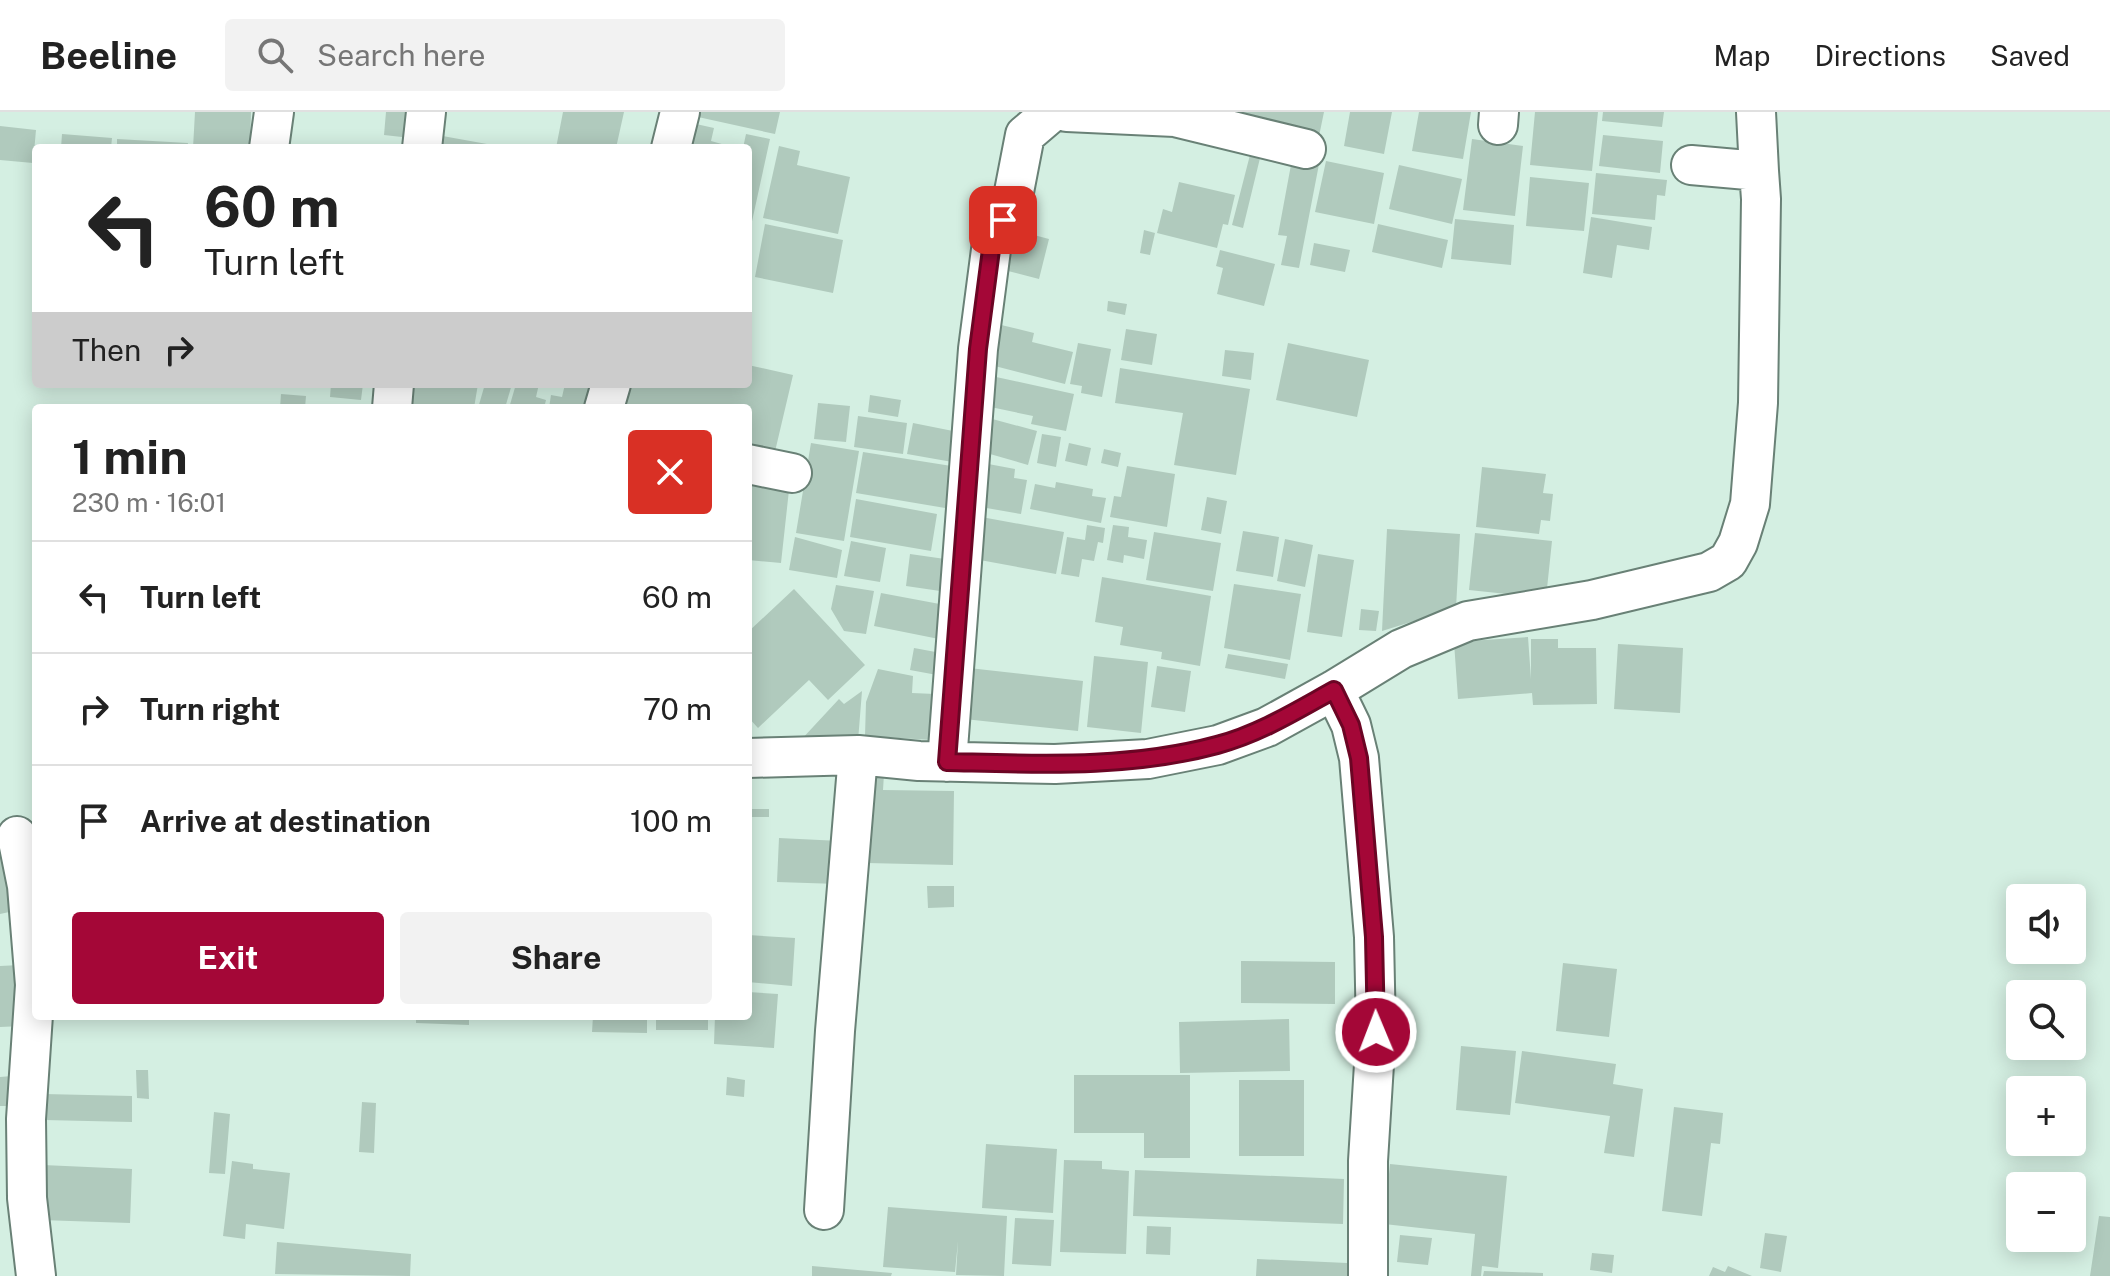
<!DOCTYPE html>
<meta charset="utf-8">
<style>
:root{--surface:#fff;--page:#f2f2f2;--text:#222;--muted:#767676;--line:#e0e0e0;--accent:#a40737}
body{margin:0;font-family:"Public Sans",sans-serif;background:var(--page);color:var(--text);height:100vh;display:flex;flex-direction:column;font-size:30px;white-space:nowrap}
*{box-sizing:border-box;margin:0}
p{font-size:26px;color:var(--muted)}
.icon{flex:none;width:44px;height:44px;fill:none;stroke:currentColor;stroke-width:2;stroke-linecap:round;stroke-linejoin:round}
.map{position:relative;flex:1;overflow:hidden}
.details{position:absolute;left:32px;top:292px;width:720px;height:616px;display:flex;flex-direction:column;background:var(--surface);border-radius:8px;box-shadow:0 4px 20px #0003}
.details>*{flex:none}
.top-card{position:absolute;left:32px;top:32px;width:720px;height:244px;border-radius:8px;box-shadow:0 4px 20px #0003;background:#fff;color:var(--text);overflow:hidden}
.fabs{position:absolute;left:2006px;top:772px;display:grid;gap:16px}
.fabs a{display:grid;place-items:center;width:80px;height:80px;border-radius:8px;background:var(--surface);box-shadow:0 4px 20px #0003;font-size:40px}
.pin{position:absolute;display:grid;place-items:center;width:68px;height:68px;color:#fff;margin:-34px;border-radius:16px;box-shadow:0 4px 12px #0006}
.me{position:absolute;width:88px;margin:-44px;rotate:359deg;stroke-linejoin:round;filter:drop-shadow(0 0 6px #0008)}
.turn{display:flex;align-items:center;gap:28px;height:168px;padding:0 40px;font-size:36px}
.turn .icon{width:104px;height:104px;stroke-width:2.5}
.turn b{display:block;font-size:56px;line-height:68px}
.then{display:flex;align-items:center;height:76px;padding:0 40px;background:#0003;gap:16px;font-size:30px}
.round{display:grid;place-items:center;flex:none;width:84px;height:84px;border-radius:8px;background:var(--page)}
.headline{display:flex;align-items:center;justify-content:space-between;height:136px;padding:0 40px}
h1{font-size:48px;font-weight:700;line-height:60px}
.button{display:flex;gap:16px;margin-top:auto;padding:16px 40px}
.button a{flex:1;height:92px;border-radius:8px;background:var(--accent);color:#fff;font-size:32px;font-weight:700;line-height:92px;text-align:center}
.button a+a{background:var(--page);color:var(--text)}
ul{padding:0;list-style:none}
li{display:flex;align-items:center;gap:24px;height:112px;padding:0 40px;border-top:2px solid var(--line)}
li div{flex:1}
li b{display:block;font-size:30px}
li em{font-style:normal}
header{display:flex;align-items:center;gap:48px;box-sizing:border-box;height:112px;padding:0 40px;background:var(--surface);border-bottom:2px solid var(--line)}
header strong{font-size:38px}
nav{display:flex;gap:44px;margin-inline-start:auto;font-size:28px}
.search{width:560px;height:72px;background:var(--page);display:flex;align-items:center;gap:20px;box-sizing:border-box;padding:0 28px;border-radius:8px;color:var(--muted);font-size:30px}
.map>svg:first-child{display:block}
.building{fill:#b0cabd}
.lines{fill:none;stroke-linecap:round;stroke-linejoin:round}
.street-casing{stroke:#698176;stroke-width:42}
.street{stroke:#fff;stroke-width:38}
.route-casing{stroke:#6b0524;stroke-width:20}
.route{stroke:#a40737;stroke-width:14}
</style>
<header>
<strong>Beeline</strong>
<div class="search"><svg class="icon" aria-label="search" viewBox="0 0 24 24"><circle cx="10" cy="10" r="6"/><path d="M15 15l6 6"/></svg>Search here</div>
<nav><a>Map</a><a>Directions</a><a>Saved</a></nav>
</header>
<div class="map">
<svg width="2110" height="1164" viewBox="0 0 2110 1164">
<rect width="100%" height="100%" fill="#d4efe2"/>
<path class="building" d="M 195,0 L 251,0 L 250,36 L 193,36 Z
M 386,0 L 413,0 L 411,26 L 384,23 Z
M 563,0 L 624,0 L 616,36 L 556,36 Z
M 699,0 L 780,0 L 775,22 L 698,5 Z
M 1200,0 L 1324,0 L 1318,29 Z
M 1350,0 L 1392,0 L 1384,42 L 1344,34 Z
M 1419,0 L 1471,0 L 1463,47 L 1412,39 Z
M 1535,0 L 1598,0 L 1592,59 L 1530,53 Z
M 1603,0 L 1664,0 L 1662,15 L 1602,9 Z
M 687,10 L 714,16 L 711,29 L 736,36 L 682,36 Z
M 0,14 L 36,18 L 33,51 L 0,48 Z
M 62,22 L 112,26 L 111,36 L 61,36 Z
M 746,22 L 770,27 L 749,123 L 748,36 L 743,36 Z
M 437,23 L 498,34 L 498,36 L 435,36 Z
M 1603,23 L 1663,29 L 1660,61 L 1599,54 Z
M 117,27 L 188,31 L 187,36 L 117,36 Z
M 1472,27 L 1523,34 L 1515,104 L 1463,98 Z
M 779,34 L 800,39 L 797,53 L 850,65 L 838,122 L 763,106 Z
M 1251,39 L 1261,42 L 1243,116 L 1232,113 Z
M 1293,42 L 1320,47 L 1299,156 L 1281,153 L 1287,124 L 1278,123 Z
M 1326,49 L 1384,61 L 1374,112 L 1315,100 Z
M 1399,53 L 1462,67 L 1452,112 L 1389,97 Z
M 1596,61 L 1667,68 L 1665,84 L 1657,83 L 1655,108 L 1592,102 Z
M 1530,65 L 1589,71 L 1584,119 L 1526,114 Z
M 1179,70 L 1235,83 L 1228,113 L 1223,112 L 1217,136 L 1157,121 L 1163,97 L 1172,100 Z
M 1591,105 L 1652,115 L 1649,138 L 1617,133 L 1612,166 L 1583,161 Z
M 1455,107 L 1514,113 L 1511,153 L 1451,147 Z
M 765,112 L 843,128 L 833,181 L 755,165 Z
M 1378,112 L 1448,128 L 1442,156 L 1372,140 Z
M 1015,118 L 1049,127 L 1039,167 L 1004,158 Z
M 1144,118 L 1155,121 L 1150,143 L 1140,141 Z
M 1314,131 L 1350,138 L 1345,160 L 1310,153 Z
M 1220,138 L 1275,152 L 1264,194 L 1217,182 L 1223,156 L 1216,154 Z
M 1108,189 L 1127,192 L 1125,203 L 1107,199 Z
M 997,212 L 1034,221 L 1032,230 L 1073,240 L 1065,272 L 987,252 Z
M 1126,217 L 1157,222 L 1152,253 L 1121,248 Z
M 1078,231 L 1111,237 L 1102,285 L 1081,281 L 1082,274 L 1070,272 Z
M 1288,231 L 1369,248 L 1357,305 L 1276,288 Z
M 1225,238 L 1254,241 L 1251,268 L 1222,264 Z
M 748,253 L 793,263 L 773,348 L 748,342 L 748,296 L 619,296 L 624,272 L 748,272 Z
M 1120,256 L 1250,277 L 1236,363 L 1174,353 L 1183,301 L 1115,291 Z
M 987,263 L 1074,282 L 1066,319 L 1031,312 L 1033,304 L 981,293 Z
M 331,272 L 363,272 L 361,288 L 330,285 Z
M 410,272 L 478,272 L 474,296 L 406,294 Z
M 485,272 L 512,272 L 505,296 L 478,296 Z
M 516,272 L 539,272 L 536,285 L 546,288 L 544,296 L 509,296 Z
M 565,272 L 595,274 L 591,296 L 549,296 L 551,283 L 562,285 Z
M 281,282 L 306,284 L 305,296 L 280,296 Z
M 870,283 L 901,288 L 898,305 L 868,300 Z
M 818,291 L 850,294 L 846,330 L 814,327 Z
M 858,304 L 907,311 L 903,342 L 854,335 Z
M 985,305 L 1037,319 L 1028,353 L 976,338 Z
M 913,311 L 963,321 L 958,351 L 907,342 Z
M 1042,322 L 1061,325 L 1056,355 L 1037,351 Z
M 811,331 L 859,339 L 844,429 L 796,421 Z
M 1069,331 L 1091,336 L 1087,354 L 1065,349 Z
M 1104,337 L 1121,341 L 1118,355 L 1101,351 Z
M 863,340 L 964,356 L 957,398 L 856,381 Z
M 983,351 L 1015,357 L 1014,366 L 1027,368 L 1021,402 L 975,394 Z
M 1127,354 L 1175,362 L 1167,415 L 1110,405 L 1114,384 L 1121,385 Z
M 1482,355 L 1546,362 L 1543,381 L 1553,382 L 1550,409 L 1541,408 L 1539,422 L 1476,415 Z
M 1056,370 L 1093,377 L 1092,384 L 1106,386 L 1101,411 L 1030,397 L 1035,372 L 1055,376 Z
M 748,373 L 789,378 L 781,451 L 748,448 Z
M 1207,385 L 1227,389 L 1221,422 L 1201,418 Z
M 856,387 L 937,402 L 931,439 L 850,425 Z
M 976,404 L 1064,420 L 1056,462 L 969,446 Z
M 1087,413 L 1105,416 L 1103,431 L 1098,430 L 1094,449 L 1082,447 L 1079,465 L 1061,462 L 1067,425 L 1085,428 Z
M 1113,413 L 1129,415 L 1128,425 L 1147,428 L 1144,447 L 1124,443 L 1123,451 L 1107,448 Z
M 1387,417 L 1460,422 L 1456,496 L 1382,519 Z
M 1243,419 L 1279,425 L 1273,465 L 1236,459 Z
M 1154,420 L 1221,431 L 1213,479 L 1146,468 Z
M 1475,421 L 1552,429 L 1546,486 L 1469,478 Z
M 795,425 L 842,438 L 837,466 L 789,458 Z
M 1285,427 L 1313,433 L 1305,475 L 1277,469 Z
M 851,429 L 886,436 L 880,470 L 844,464 Z
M 910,442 L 952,448 L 947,480 L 906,474 Z
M 1318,442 L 1354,448 L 1342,525 L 1307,520 Z
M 1102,465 L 1211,484 L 1200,554 L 1161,547 L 1162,540 L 1120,533 L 1123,515 L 1095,510 Z
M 1234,472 L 1301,482 L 1290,548 L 1224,536 Z
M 836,473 L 874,479 L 866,522 L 844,519 L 831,497 Z
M 794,477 L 865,553 L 828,588 L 809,568 L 758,616 L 748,605 L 748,520 Z
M 881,481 L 945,493 L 939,527 L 874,514 Z
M 1361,497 L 1379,499 L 1376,519 L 1359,518 Z
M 1528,525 L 1531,567 L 1531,527 L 1558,527 L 1558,536 L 1596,536 L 1597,592 L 1533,593 L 1532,581 L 1458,587 L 1454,530 Z
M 1618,532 L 1683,536 L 1680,601 L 1614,597 Z
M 914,536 L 941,541 L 937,563 L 910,558 Z
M 1228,542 L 1288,552 L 1285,567 L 1225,556 Z
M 1094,544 L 1148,550 L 1141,621 L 1087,615 Z
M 1157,554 L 1191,559 L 1185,600 L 1151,595 Z
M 960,555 L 1083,569 L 1078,619 L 955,606 Z
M 878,557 L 913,564 L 912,581 L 935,582 L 932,628 L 865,624 L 866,590 Z
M 862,579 L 858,629 L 800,629 L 839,587 L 844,592 Z
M 868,662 L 884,662 L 883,678 L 954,679 L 953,753 L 867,751 Z
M 748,697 L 769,697 L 769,705 L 748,705 Z
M 779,726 L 840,729 L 838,772 L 777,770 Z
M 4,739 L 14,799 L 0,802 L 0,740 Z
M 927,774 L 954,774 L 954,795 L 928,796 Z
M 748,823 L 795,826 L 792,874 L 748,870 Z
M 1241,849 L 1335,850 L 1335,892 L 1241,891 Z
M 1563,851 L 1617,857 L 1609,925 L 1556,919 Z
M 20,853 L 22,914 L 0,915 L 0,854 Z
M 748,880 L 778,882 L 774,936 L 714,932 L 715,904 L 748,904 Z
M 416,904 L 469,904 L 469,913 L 416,911 Z
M 593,904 L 647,904 L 647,921 L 592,920 Z
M 656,904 L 708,904 L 708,918 L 656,918 Z
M 1289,907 L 1290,959 L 1180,961 L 1179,910 Z
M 1461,934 L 1516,939 L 1510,1003 L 1456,998 Z
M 1522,939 L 1616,952 L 1613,972 L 1643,977 L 1634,1045 L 1604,1041 L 1610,1004 L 1515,991 Z
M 136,958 L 148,958 L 149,987 L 137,986 Z
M 1074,963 L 1190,963 L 1190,1046 L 1144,1046 L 1144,1021 L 1074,1021 Z
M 12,964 L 13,994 L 0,994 L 0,965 Z
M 727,965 L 745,968 L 744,985 L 726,983 Z
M 1239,968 L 1304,968 L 1304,1044 L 1239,1044 Z
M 44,982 L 132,984 L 132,1010 L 44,1008 Z
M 362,990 L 376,991 L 374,1041 L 359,1040 Z
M 1674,995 L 1723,1001 L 1720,1032 L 1711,1031 L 1702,1104 L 1662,1099 Z
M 214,1000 L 230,1002 L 225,1062 L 209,1061 Z
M 986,1032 L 1057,1037 L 1053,1101 L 982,1096 Z
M 1064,1048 L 1102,1049 L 1102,1057 L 1129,1059 L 1126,1142 L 1060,1140 Z
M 232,1049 L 253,1052 L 253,1057 L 290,1061 L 284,1117 L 246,1112 L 245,1127 L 223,1124 Z
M 1390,1052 L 1507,1064 L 1498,1156 L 1482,1154 L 1481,1164 L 1471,1164 L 1475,1122 L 1384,1112 Z
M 43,1053 L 132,1057 L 130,1111 L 41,1108 Z
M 1135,1058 L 1344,1067 L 1343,1112 L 1133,1104 Z
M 888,1095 L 1007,1104 L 1004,1164 L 956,1163 L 958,1129 L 955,1160 L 883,1155 Z
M 2099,1104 L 2110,1105 L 2110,1164 L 2090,1164 Z
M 1015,1106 L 1054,1108 L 1051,1154 L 1012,1152 Z
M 1147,1114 L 1171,1115 L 1170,1143 L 1146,1142 Z
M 1765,1121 L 1787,1124 L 1781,1160 L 1760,1156 Z
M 1400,1123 L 1432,1126 L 1428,1153 L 1397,1150 Z
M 277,1130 L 411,1142 L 410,1164 L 275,1162 Z
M 1592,1141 L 1614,1143 L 1612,1161 L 1590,1158 Z
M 1257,1147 L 1347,1151 L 1347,1164 L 1256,1164 Z
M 812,1154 L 892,1161 L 891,1164 L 812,1164 Z
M 1728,1154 L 1752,1164 L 1709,1164 L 1713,1155 L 1725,1160 Z
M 1484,1159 L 1543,1161 L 1543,1164 L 1483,1164 Z"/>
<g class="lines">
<g class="street-casing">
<path id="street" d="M 1067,0 L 1175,5 L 1306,37
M 1756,0 L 1759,59
M 1498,13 L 1499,0
M 269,36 L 274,0
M 422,36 L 426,0
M 671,36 L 680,0
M 392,296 L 394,272
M 604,296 L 611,272
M 748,352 L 792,361
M 1334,578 L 1351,613 L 1359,646 L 1374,825 L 1376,920 L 1368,1049 L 1368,1164
M 748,646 L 858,643 L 919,649 L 1055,652 L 1148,647 L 1218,633 L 1267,615 L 1334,578 L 1401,537 L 1468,509 L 1592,488 L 1709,460 L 1728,449 L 1738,431 L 1750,392 L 1758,291 L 1761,87 L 1759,59 L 1691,53
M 947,650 L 978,237 L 992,130 L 1013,85 L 1025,23 L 1052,0
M 17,724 L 27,774 L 35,873 L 26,1007 L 27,1086 L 36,1164
M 824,1098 L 835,919 L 858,643"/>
</g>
<use href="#street" class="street"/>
</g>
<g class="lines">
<g class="route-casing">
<path id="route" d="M 1003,108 L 992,130 L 978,237 L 947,650 C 1037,652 1129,657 1217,633 C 1259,622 1296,599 1334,578 L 1351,613 L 1359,646 L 1374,825 L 1376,920"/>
</g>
<use href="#route" class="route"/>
</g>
</svg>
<div class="fabs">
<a><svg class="icon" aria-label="sound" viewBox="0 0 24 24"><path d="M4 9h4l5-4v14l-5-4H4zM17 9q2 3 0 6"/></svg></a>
<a><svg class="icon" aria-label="search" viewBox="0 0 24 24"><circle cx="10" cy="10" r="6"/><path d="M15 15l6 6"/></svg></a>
<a>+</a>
<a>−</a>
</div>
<div class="pin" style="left:1003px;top:108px;background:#d93025"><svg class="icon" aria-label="arrive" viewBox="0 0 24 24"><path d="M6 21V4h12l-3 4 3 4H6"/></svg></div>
<svg class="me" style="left:1376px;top:920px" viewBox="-20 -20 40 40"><circle r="17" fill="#a40737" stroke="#fff" stroke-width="3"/><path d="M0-11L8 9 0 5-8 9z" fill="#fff"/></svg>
<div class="top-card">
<div class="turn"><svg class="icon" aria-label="left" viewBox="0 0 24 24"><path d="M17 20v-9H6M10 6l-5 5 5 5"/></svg><div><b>60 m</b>Turn left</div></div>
<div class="then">Then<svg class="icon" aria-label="right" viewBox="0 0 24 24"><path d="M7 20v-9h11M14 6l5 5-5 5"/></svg></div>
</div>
<section class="details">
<div class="headline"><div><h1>1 min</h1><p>230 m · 16:01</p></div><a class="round" style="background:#d93025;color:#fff"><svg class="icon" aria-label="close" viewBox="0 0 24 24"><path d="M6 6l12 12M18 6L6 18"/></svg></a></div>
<ul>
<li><svg class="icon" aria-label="left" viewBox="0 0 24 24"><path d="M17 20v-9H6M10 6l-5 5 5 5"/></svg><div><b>Turn left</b></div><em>60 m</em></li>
<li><svg class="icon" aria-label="right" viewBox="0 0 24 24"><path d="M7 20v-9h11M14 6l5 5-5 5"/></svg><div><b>Turn right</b></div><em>70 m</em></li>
<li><svg class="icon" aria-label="arrive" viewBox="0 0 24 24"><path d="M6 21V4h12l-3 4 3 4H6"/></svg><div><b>Arrive at destination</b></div><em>100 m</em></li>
</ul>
<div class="button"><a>Exit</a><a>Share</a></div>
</section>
</div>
